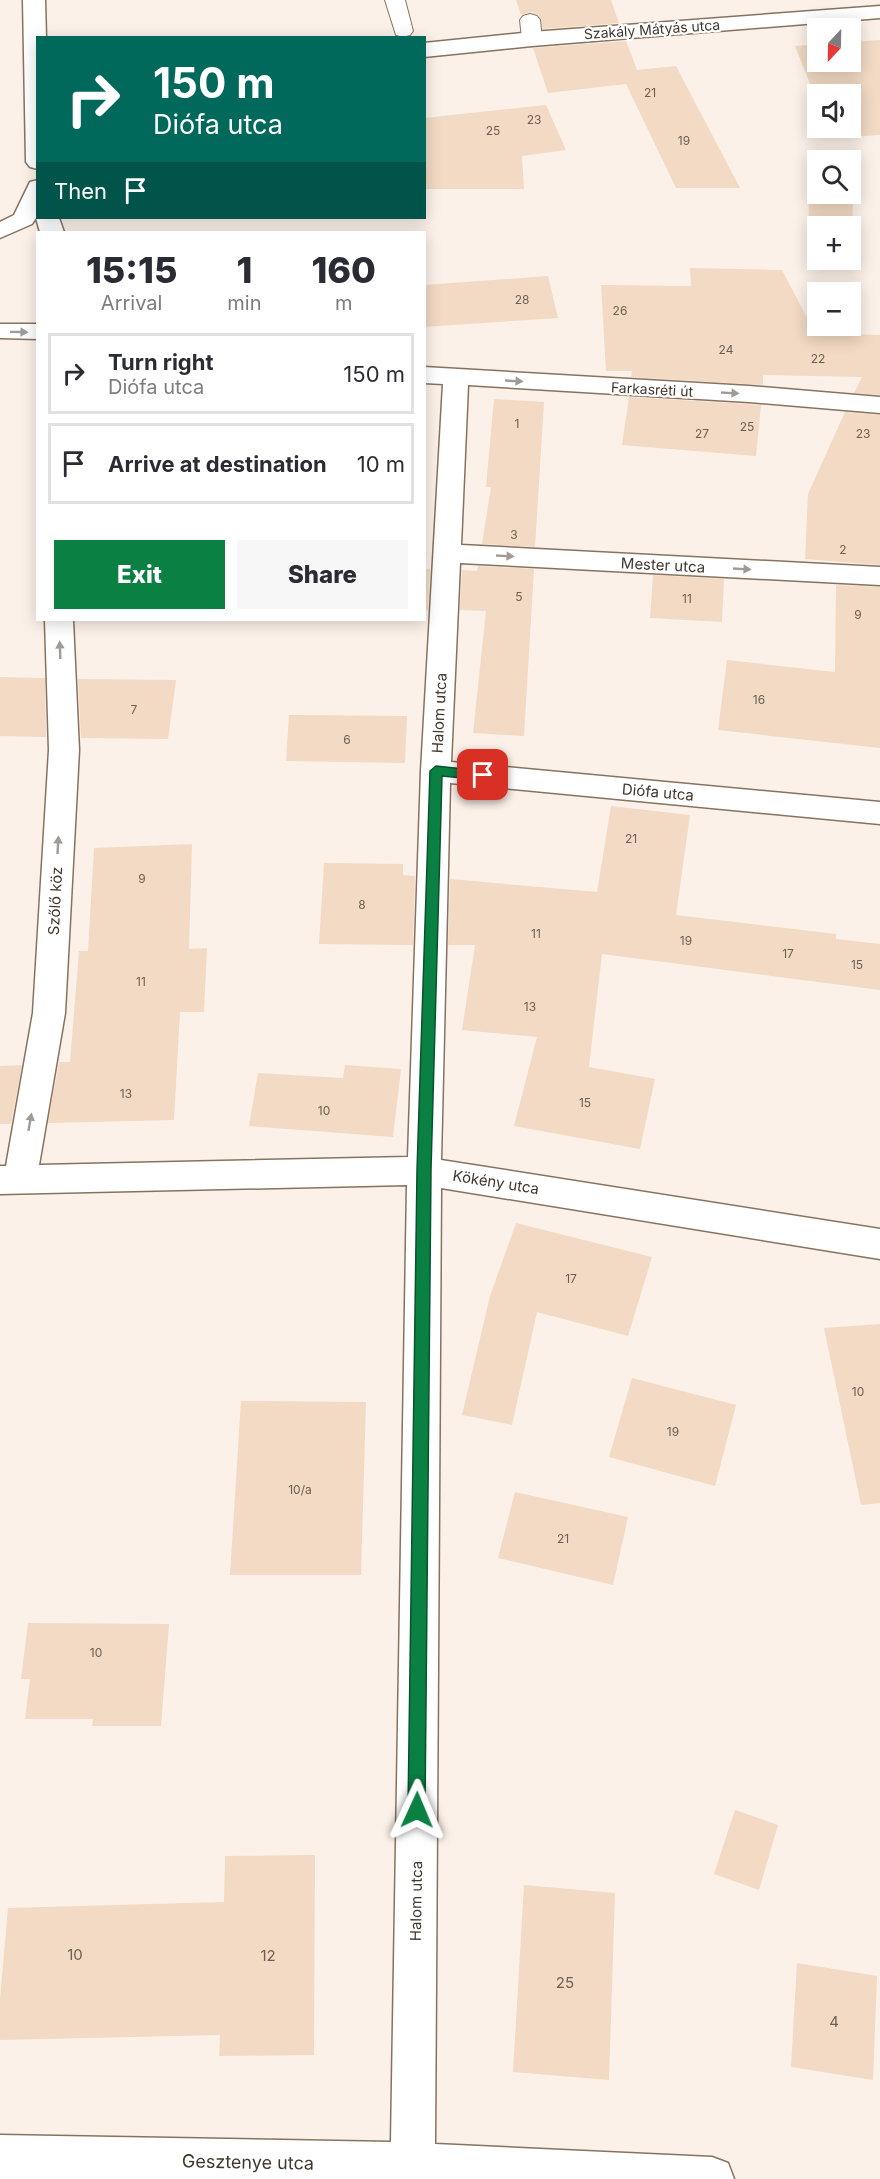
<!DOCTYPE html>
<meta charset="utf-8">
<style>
:root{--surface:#fff;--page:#f7f7f7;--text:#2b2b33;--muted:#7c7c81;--line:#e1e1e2;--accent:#0b8043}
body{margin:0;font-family:Inter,sans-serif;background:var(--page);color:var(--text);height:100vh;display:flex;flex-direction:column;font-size:22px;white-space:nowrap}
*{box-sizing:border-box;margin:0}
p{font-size:20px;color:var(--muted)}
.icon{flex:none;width:33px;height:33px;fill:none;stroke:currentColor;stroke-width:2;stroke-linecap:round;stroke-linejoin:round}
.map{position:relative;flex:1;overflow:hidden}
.panel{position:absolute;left:36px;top:231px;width:390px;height:390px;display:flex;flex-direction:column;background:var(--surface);border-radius:0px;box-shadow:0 3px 15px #0003}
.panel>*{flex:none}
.banner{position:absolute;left:36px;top:36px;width:390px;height:183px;border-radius:0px;box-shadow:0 3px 15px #0003;background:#00695c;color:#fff;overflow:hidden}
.needle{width:39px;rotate:202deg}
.controls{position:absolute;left:807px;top:18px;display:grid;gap:12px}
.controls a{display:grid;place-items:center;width:54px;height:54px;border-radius:0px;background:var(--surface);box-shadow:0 3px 15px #0003;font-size:30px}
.pin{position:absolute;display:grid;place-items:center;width:51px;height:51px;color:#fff;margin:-26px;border-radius:12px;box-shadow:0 3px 9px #0006}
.me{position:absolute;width:66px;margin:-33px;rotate:1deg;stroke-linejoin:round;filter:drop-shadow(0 0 4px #0008)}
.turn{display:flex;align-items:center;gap:21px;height:126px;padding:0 18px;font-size:27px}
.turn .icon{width:78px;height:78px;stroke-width:2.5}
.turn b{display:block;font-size:42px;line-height:51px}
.then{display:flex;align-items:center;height:57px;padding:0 18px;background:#0003;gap:12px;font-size:22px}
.eta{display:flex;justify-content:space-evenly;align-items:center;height:102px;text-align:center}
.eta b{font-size:36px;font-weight:800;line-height:42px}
.action{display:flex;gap:12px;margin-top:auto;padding:12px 18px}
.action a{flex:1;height:69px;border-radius:0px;background:var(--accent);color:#fff;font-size:24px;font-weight:800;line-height:69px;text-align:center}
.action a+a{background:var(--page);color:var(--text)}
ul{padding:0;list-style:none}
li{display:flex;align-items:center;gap:18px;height:81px;margin:0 12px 9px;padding:0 6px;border:3px solid var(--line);border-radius:0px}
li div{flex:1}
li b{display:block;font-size:22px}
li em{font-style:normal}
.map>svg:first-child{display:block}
.building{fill:#f2dac4}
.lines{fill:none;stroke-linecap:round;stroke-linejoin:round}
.service-casing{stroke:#87725f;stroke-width:2}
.minor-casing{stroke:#87725f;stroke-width:3}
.service{fill:#fff;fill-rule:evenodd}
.minor{fill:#fff;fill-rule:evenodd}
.oneway{fill:#a09b96}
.route{fill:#0b8043;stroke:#07532c;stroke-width:1.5}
.labels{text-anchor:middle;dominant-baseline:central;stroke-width:4.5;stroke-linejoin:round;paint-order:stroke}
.number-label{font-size:12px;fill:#6c6054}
.far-street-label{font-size:14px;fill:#40372e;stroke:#fff}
.street-label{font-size:15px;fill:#40372e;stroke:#fff}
.near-number-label{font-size:15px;fill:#6c6054}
.near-street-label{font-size:18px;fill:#40372e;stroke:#fff}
</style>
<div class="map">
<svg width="880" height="2179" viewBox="0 0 880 2179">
<rect width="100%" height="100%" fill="#fbf1e9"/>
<path class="building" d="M 516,0 L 611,0 L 619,23 L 543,29 L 539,15 L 531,12 L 521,15 Z
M 880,40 L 880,135 L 831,138 L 827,128 L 850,128 L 850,94 L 818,94 L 818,104 L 795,46 L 818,44 L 818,62 L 850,62 L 850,42 Z
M 626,41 L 637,70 L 676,66 L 740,188 L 676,188 L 626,84 L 548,93 L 533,48 Z
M 546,105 L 566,150 L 522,156 L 524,189 L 424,189 L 424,118 Z
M 809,194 L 853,197 L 852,244 L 850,244 L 850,226 L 818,226 L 818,242 L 808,242 Z
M 690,268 L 782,270 L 815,333 L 880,335 L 880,395 L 854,393 L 862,377 L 763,375 L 763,385 L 631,377 L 632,371 L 606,371 L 601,285 L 691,286 Z
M 548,276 L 558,318 L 424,327 L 424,285 Z
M 629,397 L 761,405 L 756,456 L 622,445 Z
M 494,399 L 544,402 L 535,547 L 482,544 L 491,487 L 486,487 Z
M 845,412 L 880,415 L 880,565 L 805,559 L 808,494 Z
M 478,566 L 534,569 L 524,736 L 473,733 L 486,611 L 460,610 L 462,570 L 477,571 Z
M 424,569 L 430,569 L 428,610 L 424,610 Z
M 653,575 L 724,579 L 722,622 L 650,618 Z
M 836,585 L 880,587 L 880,748 L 718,730 L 727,660 L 835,672 Z
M 0,677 L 45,678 L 46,737 L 0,736 Z
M 78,679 L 176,680 L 168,739 L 81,738 Z
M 289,715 L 407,716 L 405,763 L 286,761 Z
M 611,806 L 690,815 L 676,915 L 836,934 L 836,939 L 880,944 L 880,990 L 602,954 L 589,1067 L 655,1079 L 640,1149 L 514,1126 L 537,1037 L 462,1030 L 475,945 L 448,945 L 450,879 L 597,892 Z
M 192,844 L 189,949 L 207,948 L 204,1012 L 180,1012 L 174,1120 L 48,1123 L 59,1062 L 70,1062 L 79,951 L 88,951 L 94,848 Z
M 324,863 L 403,864 L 403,875 L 415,876 L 413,945 L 319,944 Z
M 22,1065 L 11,1124 L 0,1124 L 0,1066 Z
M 345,1065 L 401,1069 L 393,1137 L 249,1126 L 258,1073 L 343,1078 Z
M 516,1223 L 652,1257 L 628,1336 L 537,1312 L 512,1425 L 462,1415 L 490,1296 Z
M 880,1324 L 880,1503 L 861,1505 L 824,1328 Z
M 632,1378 L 736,1405 L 715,1486 L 609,1457 Z
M 241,1401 L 366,1402 L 361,1575 L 230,1575 Z
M 515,1492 L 628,1517 L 613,1585 L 498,1558 Z
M 28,1623 L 169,1624 L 161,1726 L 92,1726 L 93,1719 L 25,1719 L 30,1679 L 21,1679 Z
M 735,1810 L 778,1825 L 759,1890 L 714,1874 Z
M 315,1855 L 314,2055 L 219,2056 L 220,2035 L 0,2040 L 0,2000 L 8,1908 L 224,1902 L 225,1856 Z
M 524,1885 L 615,1893 L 609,2080 L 513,2072 Z
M 797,1963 L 877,1976 L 873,2080 L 791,2067 Z"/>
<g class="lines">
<g class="service-casing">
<path id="service" d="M 385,0 L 405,0 L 413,31 L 410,35 L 403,37 L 396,35 Z
M 530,14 L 537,16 L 540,20 L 542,39 L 539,43 L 532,45 L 525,43 L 522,39 L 520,20 L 523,16 Z"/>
</g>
<g class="minor-casing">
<path id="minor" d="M 23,0 L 45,0 L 46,38 L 38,38 L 38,169 L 30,167 L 26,162 Z
M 880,6 L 880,18 L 532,46 L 424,57 L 424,43 L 532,32 Z
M 38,180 L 36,218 L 59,218 L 64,232 L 40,232 L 36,218 L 32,224 L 0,238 L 0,222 L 14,215 L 30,182 Z
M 0,324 L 38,324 L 38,339 L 0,338 Z
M 424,367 L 749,386 L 880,397 L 880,413 L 749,402 L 468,385 L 461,545 L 880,567 L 880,585 L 460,563 L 451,762 L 880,802 L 880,824 L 450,783 L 441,1160 L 880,1229 L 880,1259 L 441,1188 L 435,2144 L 712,2157 L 728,2163 L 734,2179 L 0,2179 L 0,2135 L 391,2142 L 407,1185 L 0,1194 L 0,1166 L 6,1166 L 33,1013 L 49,750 L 45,620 L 73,620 L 79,750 L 65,1013 L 39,1165 L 408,1157 L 421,771 L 443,384 L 424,383 Z"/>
</g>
<use href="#service" class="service"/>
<use href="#minor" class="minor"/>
</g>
<defs><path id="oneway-solid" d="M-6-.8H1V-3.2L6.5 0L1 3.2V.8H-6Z" transform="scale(1.5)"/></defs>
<g class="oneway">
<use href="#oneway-solid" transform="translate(19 332) rotate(1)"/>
<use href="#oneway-solid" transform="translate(514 381) rotate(3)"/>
<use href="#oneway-solid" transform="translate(730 393) rotate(3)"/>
<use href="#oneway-solid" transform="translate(505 556) rotate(3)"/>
<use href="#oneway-solid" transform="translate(742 569) rotate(3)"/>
<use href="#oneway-solid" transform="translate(60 650) rotate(-92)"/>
<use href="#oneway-solid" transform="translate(58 845) rotate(-87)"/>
<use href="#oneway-solid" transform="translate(30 1122) rotate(-80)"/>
</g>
<path class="route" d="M 436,766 L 483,771 L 489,775 L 483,780 L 442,776 L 431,1170 L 425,1810 L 423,1816 L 417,1818 L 411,1816 L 408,1810 L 417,1170 L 430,771 Z"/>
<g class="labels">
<g class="number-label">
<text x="650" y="92">21</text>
<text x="534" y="119">23</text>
<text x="493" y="130">25</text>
<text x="684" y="140">19</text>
<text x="522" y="299">28</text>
<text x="620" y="310">26</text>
<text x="726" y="349">24</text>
<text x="818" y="358">22</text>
<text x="517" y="423">1</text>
<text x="747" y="426">25</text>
<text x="702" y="433">27</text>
<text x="863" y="433">23</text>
<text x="514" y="534">3</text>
<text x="843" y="549">2</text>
<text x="519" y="596">5</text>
<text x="687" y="598">11</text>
<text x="858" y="614">9</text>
<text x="759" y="699">16</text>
<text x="134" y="709">7</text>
<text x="347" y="739">6</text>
<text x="631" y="838">21</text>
<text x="142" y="878">9</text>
<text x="362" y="904">8</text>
<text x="536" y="933">11</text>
<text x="686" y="940">19</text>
<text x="788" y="953">17</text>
<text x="857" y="964">15</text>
<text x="141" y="981">11</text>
<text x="530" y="1006">13</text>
<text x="126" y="1093">13</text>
<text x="585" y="1102">15</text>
<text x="324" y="1110">10</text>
<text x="571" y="1278">17</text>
<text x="858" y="1391">10</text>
<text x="673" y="1431">19</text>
<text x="300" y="1489">10/a</text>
<text x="563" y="1538">21</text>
<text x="96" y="1652">10</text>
</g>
<g class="far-street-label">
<text transform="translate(652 29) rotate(-4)">Szakály Mátyás utca</text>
<text transform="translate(652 389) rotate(3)">Farkasréti út</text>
</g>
<g class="street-label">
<text transform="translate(663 565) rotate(3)">Mester utca</text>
<text transform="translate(439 713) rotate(-87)">Halom utca</text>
<text transform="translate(658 792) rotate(5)">Diófa utca</text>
<text transform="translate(55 901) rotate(-87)">Szőlő köz</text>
<text transform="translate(496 1182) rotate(9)">Kökény utca</text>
<text transform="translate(416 1901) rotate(-89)">Halom utca</text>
</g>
<g class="near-number-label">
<text x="75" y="1954">10</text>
<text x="268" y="1955">12</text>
<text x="565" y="1982">25</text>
<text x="834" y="2021">4</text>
</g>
<g class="near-street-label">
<text transform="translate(248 2162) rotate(1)">Gesztenye utca</text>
</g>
</g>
</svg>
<div class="controls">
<a><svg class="needle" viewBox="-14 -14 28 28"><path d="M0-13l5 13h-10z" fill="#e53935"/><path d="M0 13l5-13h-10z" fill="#7c7c81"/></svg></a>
<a><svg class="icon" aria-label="sound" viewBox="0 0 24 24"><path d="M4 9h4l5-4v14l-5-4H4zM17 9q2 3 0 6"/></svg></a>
<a><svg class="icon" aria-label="search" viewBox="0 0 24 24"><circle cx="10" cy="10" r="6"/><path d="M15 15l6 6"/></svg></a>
<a>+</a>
<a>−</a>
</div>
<div class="pin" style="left:483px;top:775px;background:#d93025"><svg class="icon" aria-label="arrive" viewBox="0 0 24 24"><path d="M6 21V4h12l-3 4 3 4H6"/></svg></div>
<svg class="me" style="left:417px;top:1810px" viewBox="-20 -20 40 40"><path d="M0-17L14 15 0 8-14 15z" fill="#0b8043" stroke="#fff" stroke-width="4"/></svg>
<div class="banner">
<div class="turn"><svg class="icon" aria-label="right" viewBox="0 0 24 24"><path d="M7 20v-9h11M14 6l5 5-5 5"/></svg><div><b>150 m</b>Diófa utca</div></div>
<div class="then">Then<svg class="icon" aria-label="arrive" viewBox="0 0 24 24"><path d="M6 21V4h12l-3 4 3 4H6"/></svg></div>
</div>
<section class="panel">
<div class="eta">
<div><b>15:15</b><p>Arrival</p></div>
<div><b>1</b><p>min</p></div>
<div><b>160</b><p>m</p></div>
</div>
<ul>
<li><svg class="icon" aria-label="right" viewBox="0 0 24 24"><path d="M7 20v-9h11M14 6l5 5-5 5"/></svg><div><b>Turn right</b><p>Diófa utca</p></div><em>150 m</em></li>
<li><svg class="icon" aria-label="arrive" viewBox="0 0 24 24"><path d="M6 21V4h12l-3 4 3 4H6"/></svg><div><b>Arrive at destination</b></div><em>10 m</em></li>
</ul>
<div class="action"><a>Exit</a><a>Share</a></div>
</section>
</div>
